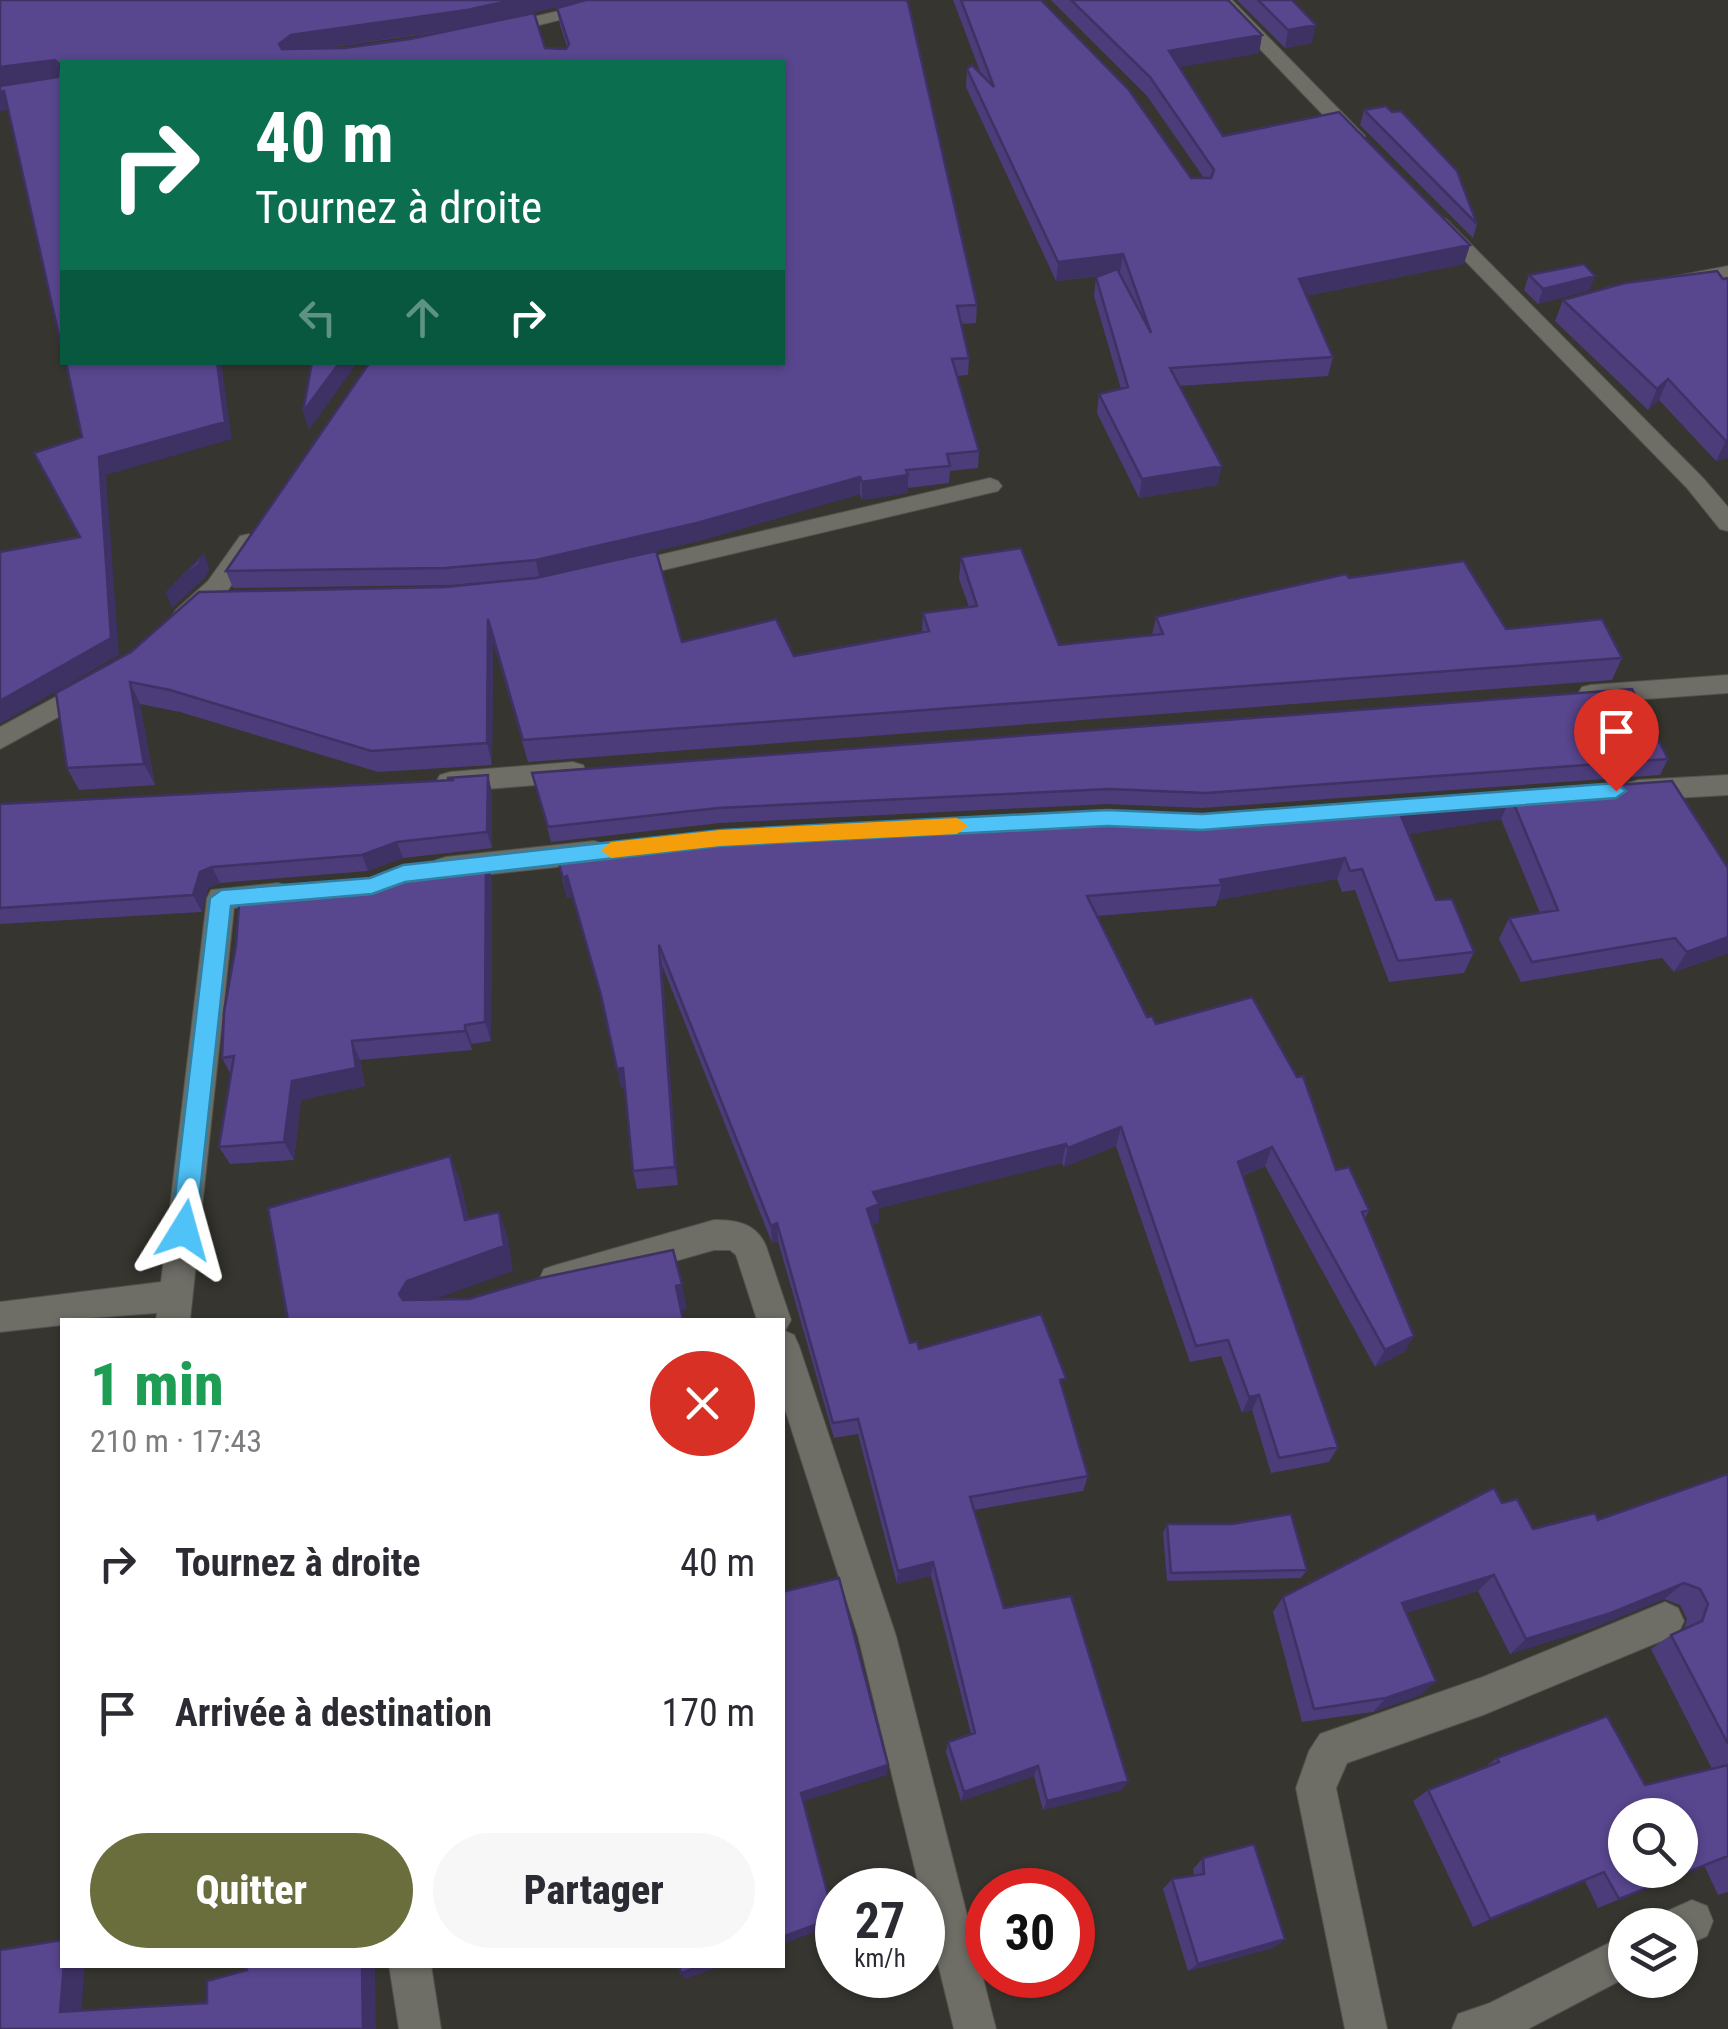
<!DOCTYPE html>
<html lang="fr">
<meta charset="utf-8">
<style>
:root{--surface:#fff;--page:#f7f7f7;--text:#2b2b33;--muted:#7c7c81;--accent:#6a6e3c}
body{margin:0;font-family:"Roboto Condensed",sans-serif;background:var(--page);color:var(--text);height:100vh;display:flex;flex-direction:column;font-size:38px;white-space:nowrap}
*{box-sizing:border-box;margin:0}
p{font-size:32px;color:var(--muted)}
.icon{flex:none;width:55px;height:55px;fill:none;stroke:currentColor;stroke-width:2;stroke-linecap:round;stroke-linejoin:round}
.map{position:relative;flex:1;overflow:hidden}
.details{position:absolute;left:60px;top:1318px;width:725px;height:650px;display:flex;flex-direction:column;background:var(--surface);border-radius:0px;box-shadow:0 2px 8px #0004}
.details>*{flex:none}
.guide{position:absolute;left:60px;top:60px;width:725px;height:305px;border-radius:0px;box-shadow:0 2px 8px #0004;background:#0b6e4f;color:#fff;overflow:hidden}
.controls{position:absolute;left:1608px;top:1798px;display:grid;gap:20px}
.controls a{display:grid;place-items:center;width:90px;height:90px;border-radius:50%;background:var(--surface);box-shadow:0 2px 8px #0004;font-size:50px}
.speed{position:absolute;left:815px;top:1868px;display:flex;gap:20px;font-size:50px;font-weight:700;text-align:center}
.speed>*{display:grid;place-content:center;width:130px;height:130px;border-radius:50%;background:var(--surface);box-shadow:0 2px 8px #0004;line-height:1}
.speed small{font-size:25px;font-weight:400}
.speed .limit{border:15px solid #d22;background:#fff;color:#111}
.pin{position:absolute;display:grid;place-items:center;width:85px;height:85px;color:#fff;margin:-102px -42px;border-radius:50% 50% 50% 0;rotate:-45deg;box-shadow:0 0 10px #0007}
.pin .icon{rotate:45deg}
.me{position:absolute;width:110px;margin:-55px;rotate:8deg;stroke-linejoin:round;filter:drop-shadow(0 0 8px #0008)}
.turn{display:flex;align-items:center;gap:35px;height:210px;padding:0 30px;font-size:45px}
.turn .icon{width:130px;height:130px;stroke-width:2.5}
.turn b{display:block;font-size:70px;line-height:85px}
.lanes{display:flex;align-items:center;height:95px;padding:0 30px;background:#0003;justify-content:center;gap:50px;direction:ltr}
.lanes .off{opacity:.35}
.round{display:grid;place-items:center;flex:none;width:105px;height:105px;border-radius:52px;background:var(--page)}
.overview{display:flex;align-items:center;justify-content:space-between;height:170px;padding:0 30px}
h1{font-size:60px;font-weight:800;line-height:75px;color:#1e9e55}
.primary-button{display:flex;gap:20px;margin-top:auto;padding:20px 30px}
.primary-button a{flex:1;height:115px;border-radius:60px;background:var(--accent);color:#fff;font-size:40px;font-weight:800;line-height:115px;text-align:center}
.primary-button a+a{background:var(--page);color:var(--text)}
ul{padding:0;list-style:none}
li{display:flex;align-items:center;gap:30px;height:150px;padding:0 30px}
li div{flex:1}
li b{display:block;font-size:38px}
li em{font-style:normal}
.map>svg:first-child{display:block}
.lines{fill:none;stroke-linecap:round;stroke-linejoin:round}
.minor-casing{stroke:#52524d;stroke-width:2}
.minor{fill:#6e6d66;fill-rule:evenodd}
.wall{fill:#4c3c7a;fill-rule:evenodd}
.shaded-wall{fill:#3e3163}
.building{fill:#58468e;stroke:#3e3163;stroke-width:2.5;fill-rule:evenodd}
.route{fill:#4fc3f7;stroke:#337fa1;stroke-width:2.5}
.slow{fill:#f59e0b}
</style>
<div class="map">
<svg width="1728" height="2029" viewBox="0 0 1728 2029">
<rect width="100%" height="100%" fill="#36352f"/>
<g class="lines">
<g class="minor-casing">
<path id="minor" d="M 606,0 L 638,0 L 500,35 L 491,30 L 494,26 Z
M 1213,0 L 1232,0 L 1365,136 L 1365,144 L 1351,144 Z
M 1439,217 L 1446,219 L 1703,478 L 1728,507 L 1728,531 L 1720,529 L 1687,488 L 1432,227 L 1432,219 Z
M 1728,266 L 1728,278 L 1678,287 L 1667,281 L 1671,277 Z
M 990,478 L 998,481 L 1002,486 L 998,491 L 621,580 L 609,572 L 621,564 Z
M 249,534 L 261,542 L 226,593 L 194,622 L 176,622 L 172,616 L 176,610 L 208,581 L 240,536 Z
M 1728,675 L 1728,693 L 1591,703 L 1582,701 L 1578,694 L 1582,687 L 1591,685 Z
M 93,677 L 102,679 L 106,686 L 102,693 L 0,749 L 0,727 Z
M 573,762 L 583,765 L 587,772 L 583,779 L 573,782 L 450,792 L 440,789 L 436,782 L 440,775 L 450,772 Z
M 1728,775 L 1728,795 L 1638,800 L 1628,797 L 1624,790 L 1628,783 L 1638,780 Z
M 594,841 L 604,844 L 608,852 L 604,860 L 594,863 L 446,879 L 436,876 L 432,868 L 436,860 L 446,857 Z
M 278,883 L 288,886 L 292,894 L 288,902 L 234,908 L 190,1320 L 156,1320 L 157,1313 L 62,1320 L 62,1325 L 0,1332 L 0,1302 L 161,1282 L 207,898 L 211,890 Z
M 714,1220 C 737,1220 756,1223 766,1246 L 791,1320 L 785,1331 L 794,1335 L 799,1346 L 896,1636 L 996,2029 L 954,2029 L 858,1636 L 782,1400 L 782,1320 L 757,1320 L 736,1255 L 730,1250 L 714,1250 L 556,1295 L 544,1291 L 539,1280 L 544,1269 L 556,1265 Z
M 1665,1602 L 1678,1608 L 1684,1621 L 1678,1634 L 1483,1715 L 1347,1763 L 1336,1788 L 1387,2029 L 1345,2029 L 1296,1788 L 1309,1751 L 1320,1734 L 1483,1677 Z
M 1692,1900 L 1707,1906 L 1713,1921 L 1707,1936 L 1680,1948 L 1680,1925 L 1660,1925 L 1665,1912 Z
M 1625,1935 L 1625,1978 L 1528,2029 L 1452,2029 L 1458,2014 L 1490,2003 Z
M 389,1965 L 431,1965 L 441,2029 L 399,2029 Z"/>
</g>
<use href="#minor" class="minor"/>
</g>
<path class="wall" d="M 0,0 L 906,0 L 977,305 L 976,323 L 961,324 L 969,358 L 968,375 L 957,376 L 979,451 L 978,468 L 950,471 L 949,483 L 908,488 L 908,493 L 862,500 L 860,494 L 699,541 L 539,577 L 451,585 L 233,588 L 226,571 L 782,362 L 782,62 L 62,349 L 8,109 L 0,111 L 0,86 L 41,80 L 0,85 ZM 566,5 L 557,8 L 560,25 L 567,47 L 566,49 L 545,48 L 500,20 ZM 461,29 L 410,39 L 345,48 L 326,48 Z
M 953,0 L 1041,0 L 1191,178 L 1204,178 L 1147,96 L 1051,0 L 1228,0 L 1262,35 L 1259,53 L 1179,67 L 1223,136 L 1464,264 L 1306,296 L 1333,357 L 1328,376 L 1179,386 L 1218,485 L 1139,498 L 1097,413 L 1099,394 L 1121,389 L 1094,296 L 1096,277 L 1100,276 L 1056,281 L 966,87 L 967,69 L 981,74 Z
M 1237,0 L 1294,0 L 1312,43 L 1285,48 Z
M 1364,110 L 1392,112 L 1477,224 L 1473,238 L 1360,125 Z
M 1529,275 L 1590,290 L 1538,304 L 1524,290 Z
M 1728,278 L 1728,458 L 1716,461 L 1659,400 L 1648,410 L 1555,321 L 1563,300 Z
M 961,557 L 1059,645 L 1152,635 L 1156,617 L 1349,578 L 1506,629 L 1622,658 L 1612,680 L 528,762 L 493,641 L 492,765 L 378,772 L 180,712 L 140,704 L 155,785 L 79,790 L 67,768 L 131,652 L 199,592 L 682,642 L 794,656 L 922,633 L 923,613 L 969,607 L 959,579 Z
M 1668,759 L 1660,775 L 1202,808 L 1107,804 L 720,823 L 551,842 L 532,773 Z
M 447,778 L 492,792 L 492,848 L 403,858 L 368,871 L 220,883 L 208,888 L 202,912 L 0,924 L 0,804 L 448,780 Z
M 1672,781 L 1728,953 L 1674,972 L 1662,958 L 1521,982 L 1499,939 L 1509,918 L 1540,913 L 1501,819 L 1409,834 L 1436,900 L 1474,952 L 1464,973 L 1389,982 L 1355,890 L 1342,892 L 1337,879 L 1218,900 L 1216,906 L 1097,916 L 1147,1017 L 1336,1170 L 1369,1210 L 1365,1219 L 1414,1336 L 1404,1352 L 1375,1367 L 1265,1166 L 1243,1176 L 1338,1447 L 1329,1462 L 1271,1473 L 1252,1410 L 1242,1413 L 1221,1356 L 1190,1362 L 1116,1146 L 1064,1167 L 1062,1163 L 879,1208 L 879,1222 L 872,1225 L 910,1343 L 919,1349 L 1063,1391 L 1088,1476 L 1083,1491 L 974,1510 L 1004,1608 L 1128,1781 L 1122,1790 L 1043,1810 L 1034,1776 L 961,1801 L 946,1752 L 948,1742 L 971,1734 L 931,1576 L 897,1584 L 858,1434 L 834,1438 L 778,1241 L 772,1243 L 662,965 L 678,1185 L 637,1189 L 633,1171 L 625,1087 L 621,1088 L 606,1015 L 572,897 L 567,898 L 555,850 L 1207,814 Z
M 492,878 L 491,1041 L 472,1044 L 472,1050 L 360,1060 L 365,1086 L 301,1100 L 294,1160 L 230,1164 L 219,1147 L 231,1075 L 222,1058 Z
M 1728,1474 L 1728,1892 L 1718,1895 L 1704,1865 L 1598,1908 L 1585,1881 L 1473,1927 L 1413,1801 L 1428,1790 L 1482,1769 L 1497,1758 L 1645,1785 L 1712,1769 L 1651,1649 L 1671,1635 L 1684,1629 L 1687,1619 L 1680,1605 L 1664,1599 L 1593,1628 L 1510,1654 L 1478,1591 L 1406,1613 L 1421,1695 L 1373,1712 L 1302,1722 L 1273,1612 L 1283,1597 L 1502,1503 L 1533,1529 L 1598,1520 Z
M 1167,1524 L 1307,1570 L 1301,1578 L 1167,1581 L 1163,1533 Z
M 1203,1858 L 1285,1939 L 1273,1948 L 1188,1971 L 1163,1889 L 1172,1879 L 1194,1875 L 1193,1869 Z"/>
<path class="shaded-wall" d="M 513,0 L 589,0 L 470,27 L 295,52 L 283,61 L 279,44 L 291,35 Z
M 1316,25 L 1312,43 L 1285,48 L 1288,30 Z
M 1262,35 L 1259,53 L 1166,70 L 1169,51 Z
M 55,60 L 62,77 L 0,85 L 0,67 Z
M 4,91 L 11,109 L 0,111 L 0,92 Z
M 1470,245 L 1464,264 L 1295,298 L 1299,279 Z
M 1123,254 L 1120,273 L 1056,281 L 1058,262 Z
M 1595,276 L 1590,290 L 1538,304 L 1543,289 Z
M 217,362 L 221,362 L 232,439 L 106,475 L 119,655 L 0,724 L 0,701 L 111,638 L 99,457 Z
M 340,362 L 358,362 L 309,430 L 303,412 Z
M 1668,379 L 1659,400 L 1648,410 L 1657,389 Z
M 1728,440 L 1728,458 L 1716,461 L 1726,441 Z
M 1222,466 L 1218,485 L 1139,498 L 1142,479 Z
M 908,475 L 908,493 L 862,500 L 862,482 Z
M 860,477 L 860,494 L 699,541 L 539,577 L 536,560 Z
M 204,554 L 210,569 L 205,578 L 172,608 L 166,593 Z
M 488,619 L 493,641 L 492,765 L 487,743 Z
M 130,682 L 140,704 L 155,785 L 144,764 Z
M 488,775 L 492,792 L 492,848 L 487,832 Z
M 1511,797 L 1501,819 L 1393,837 L 1401,816 Z
M 397,842 L 403,858 L 368,871 L 362,855 Z
M 486,858 L 492,878 L 491,1041 L 485,1022 Z
M 1345,858 L 1337,879 L 1218,900 L 1222,885 L 1220,880 Z
M 212,867 L 220,883 L 208,888 L 202,912 L 193,895 L 200,872 Z
M 567,876 L 572,897 L 567,898 L 563,878 Z
M 1728,937 L 1728,953 L 1674,972 L 1687,952 Z
M 659,945 L 662,965 L 678,1185 L 675,1167 Z
M 465,1025 L 472,1044 L 472,1050 L 465,1031 Z
M 352,1041 L 360,1060 L 365,1086 L 301,1100 L 294,1160 L 284,1142 L 292,1081 Z
M 623,1068 L 627,1087 L 621,1088 L 617,1069 Z
M 1121,1127 L 1116,1146 L 1064,1167 L 1068,1148 Z
M 1066,1144 L 1062,1163 L 879,1208 L 879,1222 L 867,1227 L 867,1209 L 873,1192 Z
M 1272,1147 L 1265,1166 L 1232,1180 L 1238,1162 Z
M 450,1156 L 461,1183 L 475,1245 L 465,1220 Z
M 499,1212 L 508,1238 L 513,1271 L 419,1305 L 412,1318 L 399,1294 L 407,1281 Z
M 777,1223 L 778,1241 L 772,1243 L 771,1226 Z
M 682,1284 L 687,1309 L 681,1310 L 676,1286 Z
M 1414,1336 L 1404,1352 L 1375,1367 L 1385,1350 Z
M 1259,1395 L 1252,1410 L 1242,1413 L 1249,1397 Z
M 933,1562 L 931,1576 L 897,1584 L 898,1571 Z
M 1494,1575 L 1478,1591 L 1389,1618 L 1402,1603 Z
M 1684,1583 L 1664,1599 L 1593,1628 L 1510,1654 L 1526,1639 Z
M 1436,1681 L 1421,1695 L 1373,1712 L 1386,1698 Z
M 888,1765 L 887,1775 L 802,1802 L 801,1793 Z
M 1038,1766 L 1034,1776 L 961,1801 L 964,1792 Z
M 1128,1781 L 1122,1790 L 1043,1810 L 1047,1801 Z
M 1604,1872 L 1585,1881 L 1473,1927 L 1490,1919 Z
M 834,1918 L 835,1925 L 782,1944 L 782,1937 Z
M 1285,1939 L 1273,1948 L 1188,1971 L 1198,1964 Z
M 64,1965 L 85,1965 L 81,2017 L 60,2012 Z
M 362,1965 L 375,1965 L 376,2029 L 363,2029 Z
M 704,1965 L 724,1965 L 685,1979 L 681,1973 Z"/>
<path class="building" d="M 0,0 L 513,0 L 467,10 L 291,35 L 279,44 L 282,49 L 345,48 L 410,39 L 534,13 L 545,48 L 566,49 L 569,44 L 557,8 L 586,0 L 906,0 L 908,2 L 977,305 L 957,306 L 969,358 L 952,359 L 979,451 L 947,454 L 950,466 L 906,470 L 908,475 L 862,482 L 860,477 L 697,523 L 536,560 L 446,568 L 226,571 L 370,362 L 782,362 L 782,62 L 62,62 L 62,349 L 4,91 L 0,92 L 0,86 L 58,77 L 59,64 L 55,60 L 0,67 Z
M 961,0 L 1041,0 L 1129,90 L 1191,178 L 1211,178 L 1214,170 L 1150,77 L 1071,0 L 1228,0 L 1262,35 L 1169,51 L 1223,136 L 1339,112 L 1470,245 L 1299,279 L 1333,357 L 1170,368 L 1222,466 L 1142,479 L 1099,394 L 1128,387 L 1096,277 L 1117,269 L 1151,333 L 1123,254 L 1058,262 L 967,69 L 972,65 L 994,87 Z
M 1258,0 L 1292,0 L 1316,25 L 1288,30 Z
M 1386,106 L 1392,112 L 1401,111 L 1457,171 L 1477,224 L 1364,110 Z
M 1584,264 L 1595,276 L 1543,289 L 1529,275 Z
M 1717,271 L 1723,279 L 1728,278 L 1728,440 L 1726,441 L 1668,379 L 1657,389 L 1563,300 L 1625,283 Z
M 66,362 L 217,362 L 225,422 L 99,457 L 111,638 L 0,701 L 0,552 L 80,537 L 34,453 L 82,437 Z
M 312,362 L 340,362 L 303,412 Z
M 1021,548 L 1059,645 L 1163,634 L 1156,617 L 1346,574 L 1349,578 L 1464,561 L 1506,629 L 1602,619 L 1622,658 L 523,740 L 488,619 L 487,743 L 371,751 L 170,690 L 130,682 L 144,764 L 67,768 L 56,693 L 131,652 L 199,592 L 445,587 L 536,578 L 656,551 L 682,642 L 776,619 L 794,656 L 929,631 L 923,613 L 977,606 L 961,557 Z
M 204,554 L 199,564 L 166,593 Z
M 1632,689 L 1668,759 L 1206,793 L 1109,789 L 718,808 L 548,827 L 532,773 Z
M 488,775 L 487,832 L 397,842 L 362,855 L 212,867 L 200,872 L 193,895 L 0,908 L 0,804 L 454,780 L 447,778 Z
M 1672,781 L 1728,868 L 1728,937 L 1687,952 L 1675,938 L 1532,962 L 1509,918 L 1558,910 L 1511,797 L 1401,816 L 1436,900 L 1452,899 L 1474,952 L 1398,961 L 1362,869 L 1350,871 L 1345,858 L 1220,880 L 1222,885 L 1087,896 L 1147,1017 L 1152,1016 L 1156,1024 L 1252,997 L 1297,1077 L 1303,1076 L 1336,1170 L 1349,1167 L 1369,1210 L 1362,1212 L 1414,1336 L 1385,1350 L 1272,1147 L 1238,1162 L 1338,1447 L 1279,1458 L 1259,1395 L 1249,1397 L 1228,1340 L 1196,1346 L 1121,1127 L 1068,1148 L 1066,1144 L 873,1192 L 879,1204 L 867,1209 L 910,1343 L 917,1341 L 919,1349 L 1041,1314 L 1066,1378 L 1060,1380 L 1088,1476 L 970,1497 L 1004,1608 L 1071,1596 L 1128,1781 L 1047,1801 L 1038,1766 L 964,1792 L 948,1742 L 975,1733 L 933,1562 L 898,1571 L 858,1419 L 833,1423 L 777,1223 L 771,1226 L 659,945 L 675,1167 L 633,1171 L 623,1068 L 617,1069 L 601,995 L 567,876 L 563,878 L 555,850 L 718,832 L 1111,810 L 1207,814 Z
M 486,858 L 485,1022 L 465,1025 L 465,1031 L 352,1041 L 356,1068 L 292,1081 L 284,1142 L 219,1147 L 234,1056 L 222,1058 L 224,1012 L 236,945 L 240,891 L 365,881 L 400,868 Z
M 450,1156 L 465,1220 L 499,1212 L 504,1246 L 407,1281 L 399,1294 L 403,1300 L 469,1299 L 536,1279 L 673,1250 L 682,1284 L 676,1286 L 683,1320 L 288,1320 L 268,1208 Z
M 1728,1474 L 1728,1744 L 1671,1635 L 1702,1621 L 1708,1604 L 1700,1589 L 1684,1583 L 1611,1613 L 1526,1639 L 1494,1575 L 1402,1603 L 1436,1681 L 1386,1698 L 1314,1709 L 1283,1597 L 1494,1488 L 1502,1503 L 1517,1499 L 1533,1529 L 1595,1513 L 1598,1520 Z
M 1291,1514 L 1307,1570 L 1171,1573 L 1167,1524 L 1232,1524 Z
M 839,1578 L 888,1765 L 801,1793 L 834,1918 L 782,1937 L 782,1592 Z
M 1607,1716 L 1645,1785 L 1728,1765 L 1728,1856 L 1619,1899 L 1604,1872 L 1490,1919 L 1428,1790 L 1499,1762 L 1497,1758 ZM 1625,1815 L 1680,1815 L 1680,1870 L 1625,1870 Z
M 1254,1844 L 1285,1939 L 1198,1964 L 1172,1879 L 1204,1874 L 1203,1858 Z
M 62,1940 L 62,1965 L 64,1965 L 60,2012 L 207,2003 L 207,1981 L 247,1970 L 244,1965 L 362,1965 L 363,2029 L 0,2029 L 0,1950 Z
M 679,1965 L 704,1965 L 681,1973 Z"/>
<path class="route" d="M 1616,783 L 1626,791 L 1616,798 L 1202,830 L 1107,826 L 720,846 L 405,882 L 372,894 L 231,906 L 196,1230 L 192,1238 L 184,1242 L 175,1238 L 171,1230 L 210,898 L 221,890 L 370,878 L 403,865 L 720,830 L 1107,810 L 1202,814 Z"/>
<path class="slow" d="M 957,818 L 968,826 L 957,834 L 720,846 L 611,858 L 601,850 L 611,842 L 720,830 Z"/>
</svg>
<div class="controls">
<a><svg class="icon" aria-label="search" viewBox="0 0 24 24"><circle cx="10" cy="10" r="6"/><path d="M15 15l6 6"/></svg></a>
<a><svg class="icon" aria-label="layers" viewBox="0 0 24 24"><path d="M12 4l9 5-9 5-9-5zM3 14l9 5 9-5"/></svg></a>
</div>
<div class="speed"><div>27<small>km/h</small></div><div class="limit">30</div></div>
<div class="pin" style="left:1616px;top:791px;background:#d93025"><svg class="icon" aria-label="arrive" viewBox="0 0 24 24"><path d="M6 21V4h12l-3 4 3 4H6"/></svg></div>
<svg class="me" style="left:184px;top:1230px" viewBox="-20 -20 40 40"><path d="M0-17L14 15 0 8-14 15z" fill="#4fc3f7" stroke="#fff" stroke-width="4"/></svg>
<div class="guide">
<div class="turn"><svg class="icon" aria-label="right" viewBox="0 0 24 24"><path d="M7 20v-9h11M14 6l5 5-5 5"/></svg><div><b>40 m</b>Tournez à droite</div></div>
<div class="lanes"><svg class="icon off" aria-label="left" viewBox="0 0 24 24"><path d="M17 20v-9H6M10 6l-5 5 5 5"/></svg><svg class="icon off" aria-label="ahead" viewBox="0 0 24 24"><path d="M12 20V5M6 11l6-6 6 6"/></svg><svg class="icon" aria-label="right" viewBox="0 0 24 24"><path d="M7 20v-9h11M14 6l5 5-5 5"/></svg></div>
</div>
<section class="details">
<div class="overview"><div><h1>1 min</h1><p>210 m · 17:43</p></div><a class="round" style="background:#d93025;color:#fff"><svg class="icon" aria-label="close" viewBox="0 0 24 24"><path d="M6 6l12 12M18 6L6 18"/></svg></a></div>
<ul>
<li><svg class="icon" aria-label="right" viewBox="0 0 24 24"><path d="M7 20v-9h11M14 6l5 5-5 5"/></svg><div><b>Tournez à droite</b></div><em>40 m</em></li>
<li><svg class="icon" aria-label="arrive" viewBox="0 0 24 24"><path d="M6 21V4h12l-3 4 3 4H6"/></svg><div><b>Arrivée à destination</b></div><em>170 m</em></li>
</ul>
<div class="primary-button"><a>Quitter</a><a>Partager</a></div>
</section>
</div>
